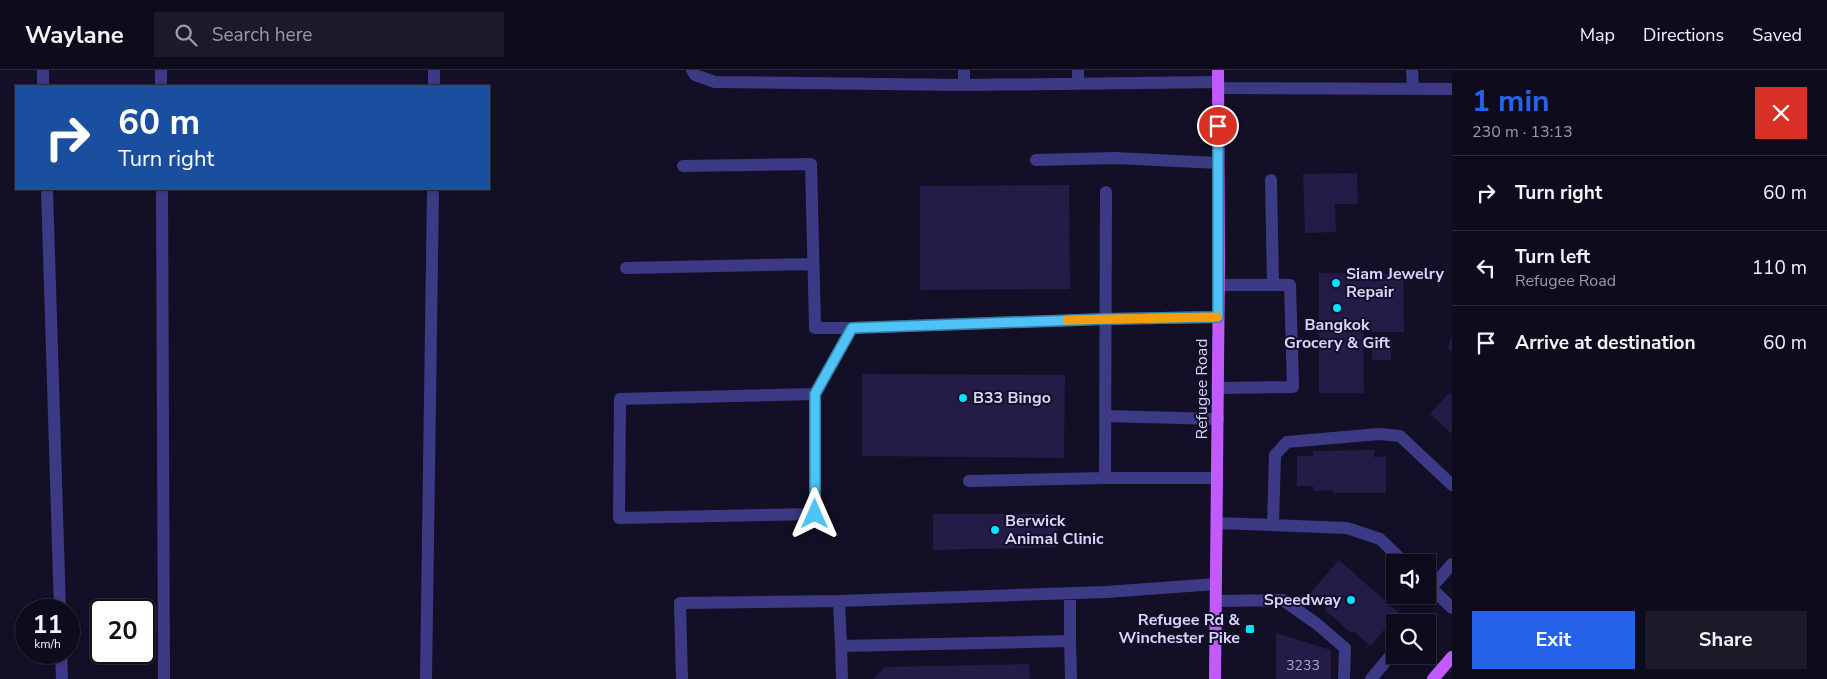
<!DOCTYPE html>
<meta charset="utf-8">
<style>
:root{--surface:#0e0b1c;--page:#1c1929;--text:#f1f3f6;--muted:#9b9ba3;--line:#2e2b3b;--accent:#2563eb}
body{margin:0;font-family:"Nunito Sans",sans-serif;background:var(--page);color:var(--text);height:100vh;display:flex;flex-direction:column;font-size:19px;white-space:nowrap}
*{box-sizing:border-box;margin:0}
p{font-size:16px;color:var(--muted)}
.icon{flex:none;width:28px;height:28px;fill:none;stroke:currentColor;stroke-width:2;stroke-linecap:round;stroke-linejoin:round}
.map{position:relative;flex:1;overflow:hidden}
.side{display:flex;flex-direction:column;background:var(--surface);width:375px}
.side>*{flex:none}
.top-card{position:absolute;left:15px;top:15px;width:475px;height:105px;border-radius:0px;box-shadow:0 1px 4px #0004,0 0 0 1px var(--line);background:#1a4fa0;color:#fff;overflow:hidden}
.buttons{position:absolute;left:1386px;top:484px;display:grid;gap:10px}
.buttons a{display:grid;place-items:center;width:50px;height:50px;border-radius:0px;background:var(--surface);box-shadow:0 1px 4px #0004,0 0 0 1px var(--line);font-size:25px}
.speed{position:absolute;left:15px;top:529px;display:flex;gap:10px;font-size:25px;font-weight:700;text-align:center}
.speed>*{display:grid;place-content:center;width:65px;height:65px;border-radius:50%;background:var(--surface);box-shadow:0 1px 4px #0004,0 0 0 1px var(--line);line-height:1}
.speed small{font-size:12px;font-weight:400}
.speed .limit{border:2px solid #111;border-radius:8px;background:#fff;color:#111}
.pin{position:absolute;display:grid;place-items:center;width:42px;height:42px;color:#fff;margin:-21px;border:2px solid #fff;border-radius:50%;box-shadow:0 1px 5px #0007}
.me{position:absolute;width:55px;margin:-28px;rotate:0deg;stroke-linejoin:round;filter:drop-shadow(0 0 4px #0008)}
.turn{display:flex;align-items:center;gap:18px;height:105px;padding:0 20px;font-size:22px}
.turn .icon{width:65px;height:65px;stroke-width:2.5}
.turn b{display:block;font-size:35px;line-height:42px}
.round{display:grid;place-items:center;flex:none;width:52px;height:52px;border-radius:0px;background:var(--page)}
.overview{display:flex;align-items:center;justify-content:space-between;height:85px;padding:0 20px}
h1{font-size:30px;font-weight:700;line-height:38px;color:var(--accent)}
.primary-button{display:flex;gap:10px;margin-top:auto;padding:10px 20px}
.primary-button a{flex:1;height:58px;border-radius:0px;background:var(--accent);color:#fff;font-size:20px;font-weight:700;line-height:58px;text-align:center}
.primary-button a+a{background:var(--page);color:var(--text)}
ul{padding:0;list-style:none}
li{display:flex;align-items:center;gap:15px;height:75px;padding:0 20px;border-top:1px solid var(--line)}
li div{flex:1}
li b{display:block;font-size:19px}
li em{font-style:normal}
header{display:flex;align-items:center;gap:30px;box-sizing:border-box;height:70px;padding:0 25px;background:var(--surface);border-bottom:1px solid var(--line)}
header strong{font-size:24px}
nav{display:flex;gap:28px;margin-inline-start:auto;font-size:18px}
.search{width:350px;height:45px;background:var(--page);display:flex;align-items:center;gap:12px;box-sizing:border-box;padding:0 18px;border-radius:0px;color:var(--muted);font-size:19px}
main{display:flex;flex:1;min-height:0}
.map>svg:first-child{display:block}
.building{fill:#241b47}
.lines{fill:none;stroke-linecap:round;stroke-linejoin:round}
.minor{stroke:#3d3a85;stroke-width:12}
.major{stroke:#c25bff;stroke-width:12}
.route-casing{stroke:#337fa1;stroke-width:12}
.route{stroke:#4fc3f7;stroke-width:9}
.slow{stroke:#f59e0b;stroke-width:9}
.poi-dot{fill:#00e5ff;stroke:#130f26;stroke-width:2}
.labels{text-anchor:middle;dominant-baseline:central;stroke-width:4;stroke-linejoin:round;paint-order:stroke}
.number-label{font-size:14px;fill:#aca6d1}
.poi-label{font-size:16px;font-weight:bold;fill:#d9d4ff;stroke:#130f26;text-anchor:start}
.street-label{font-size:16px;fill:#d9d4ff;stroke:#130f26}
</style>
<header>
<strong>Waylane</strong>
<div class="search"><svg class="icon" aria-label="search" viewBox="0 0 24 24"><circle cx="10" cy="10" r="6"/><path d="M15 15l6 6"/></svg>Search here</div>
<nav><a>Map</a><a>Directions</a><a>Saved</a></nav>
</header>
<main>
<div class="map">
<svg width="1452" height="609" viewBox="0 0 1452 609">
<rect width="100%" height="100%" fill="#130f26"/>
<path class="building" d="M 1357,103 L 1358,134 L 1335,134 L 1336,162 L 1305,163 L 1303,104 Z
M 1069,115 L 1070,219 L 920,220 L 920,116 Z
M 1319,203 L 1403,204 L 1404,262 L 1363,262 L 1364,323 L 1319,323 Z
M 1452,266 L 1452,281 L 1447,279 Z
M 1373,269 L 1392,269 L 1391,290 L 1372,290 Z
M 862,304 L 1065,305 L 1064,388 L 862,386 Z
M 1449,323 L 1452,325 L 1452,364 L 1430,344 Z
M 1375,380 L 1374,387 L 1386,386 L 1386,423 L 1333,423 L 1333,420 L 1313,421 L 1313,416 L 1297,416 L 1297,386 L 1313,386 L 1313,381 Z
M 933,444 L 1057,444 L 1058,477 L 933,480 Z
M 1339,490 L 1399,543 L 1370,576 L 1355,562 L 1350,562 L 1326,541 L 1325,536 L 1310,523 Z
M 1276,563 L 1331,580 L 1331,609 L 1276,609 Z
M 1029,594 L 1030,609 L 873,609 L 885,597 Z"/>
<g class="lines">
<path class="minor" d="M 43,0 L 43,16
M 161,0 L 161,16
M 692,0 L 695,5 L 715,12 L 964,15
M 964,0 L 964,15 L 1218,12
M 1078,0 L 1078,14
M 1412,0 L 1413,19
M 434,16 L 434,0
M 1218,18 L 1452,19
M 1036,90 L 1115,88 L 1218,93
M 683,96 L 811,94 L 815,258 L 852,258
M 1271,110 L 1273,215
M 47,119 L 60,540
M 162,119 L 164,609
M 626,198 L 813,194
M 1218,318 L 1293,317 L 1290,215 L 1219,215
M 815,324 L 620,329 L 619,448 L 815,444 L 815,324 L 852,258 L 1105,249 L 1218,247
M 1105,346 L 1218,349
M 1105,408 L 1106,122
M 969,411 L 1105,408 L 1217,408
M 1217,453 L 1347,458 L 1380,469 L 1404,492
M 1273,455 L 1275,385 L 1287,372 L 1379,364 L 1400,366 L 1452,415
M 1428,515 L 1452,538
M 1431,518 L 1452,494
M 1070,523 L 1070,571
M 839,531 L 841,576
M 1216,531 L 1283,530 L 1317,554 L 1345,578 L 1344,609
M 61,582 L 62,609
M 426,609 L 433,119
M 682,609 L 680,533 L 839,531 L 1106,522 L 1216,514
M 842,609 L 841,576 L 1070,571 L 1071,609
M 1371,609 L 1395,580"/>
<path class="major" d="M 1215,609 L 1219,194 L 1218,0
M 1433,609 L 1452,587"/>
</g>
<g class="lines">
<g class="route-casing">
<path id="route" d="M 815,444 L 815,324 L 852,258 L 1105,249 L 1218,247 L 1218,56"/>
</g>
<use href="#route" class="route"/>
<path class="slow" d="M 1067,250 L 1217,247"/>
</g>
<g class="poi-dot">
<circle cx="1336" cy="213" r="5"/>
<circle cx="1337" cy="238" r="5"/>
<circle cx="963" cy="328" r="5"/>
<circle cx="995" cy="460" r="5"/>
<circle cx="1351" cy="530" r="5"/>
<rect x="1245" y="554" width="10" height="10" rx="2.5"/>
</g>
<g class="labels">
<g class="number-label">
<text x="1303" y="595">3233</text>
</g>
<g class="poi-label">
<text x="1346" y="204">Siam Jewelry<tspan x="1346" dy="18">Repair</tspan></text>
<text x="1337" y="255" text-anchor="middle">Bangkok<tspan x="1337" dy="18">Grocery &amp; Gift</tspan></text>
<text x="973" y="328">B33 Bingo</text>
<text x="1005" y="451">Berwick<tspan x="1005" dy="18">Animal Clinic</tspan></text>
<text x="1341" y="530" text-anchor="end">Speedway</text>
<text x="1240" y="550" text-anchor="end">Refugee Rd &amp;<tspan x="1240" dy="18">Winchester Pike</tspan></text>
</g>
<g class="street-label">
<text transform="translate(1202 319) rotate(-90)">Refugee Road</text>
</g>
</g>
</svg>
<div class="buttons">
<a><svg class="icon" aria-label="sound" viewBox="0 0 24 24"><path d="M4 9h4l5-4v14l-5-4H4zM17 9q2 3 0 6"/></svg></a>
<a><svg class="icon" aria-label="search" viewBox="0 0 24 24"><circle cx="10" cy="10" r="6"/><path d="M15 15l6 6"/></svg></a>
</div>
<div class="speed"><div>11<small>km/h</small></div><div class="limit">20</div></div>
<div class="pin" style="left:1218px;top:56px;background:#d93025"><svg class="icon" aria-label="arrive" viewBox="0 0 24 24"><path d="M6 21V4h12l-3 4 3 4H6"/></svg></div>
<svg class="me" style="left:815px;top:444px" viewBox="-20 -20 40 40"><path d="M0-17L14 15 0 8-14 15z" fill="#4fc3f7" stroke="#fff" stroke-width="4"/></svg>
<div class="top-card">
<div class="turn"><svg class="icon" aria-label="right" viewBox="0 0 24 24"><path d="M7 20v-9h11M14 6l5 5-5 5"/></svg><div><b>60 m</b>Turn right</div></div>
</div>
</div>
<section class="side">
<div class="overview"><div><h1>1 min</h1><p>230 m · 13:13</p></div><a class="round" style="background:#d93025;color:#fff"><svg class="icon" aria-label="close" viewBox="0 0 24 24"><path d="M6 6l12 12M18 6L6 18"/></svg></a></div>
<ul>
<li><svg class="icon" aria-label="right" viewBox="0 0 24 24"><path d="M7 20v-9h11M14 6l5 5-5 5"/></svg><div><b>Turn right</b></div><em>60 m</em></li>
<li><svg class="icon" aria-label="left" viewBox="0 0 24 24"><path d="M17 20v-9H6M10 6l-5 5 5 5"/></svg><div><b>Turn left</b><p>Refugee Road</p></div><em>110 m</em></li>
<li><svg class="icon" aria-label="arrive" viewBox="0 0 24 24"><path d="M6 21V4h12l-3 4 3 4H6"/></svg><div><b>Arrive at destination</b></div><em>60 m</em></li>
</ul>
<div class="primary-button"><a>Exit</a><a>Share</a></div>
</section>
</main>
